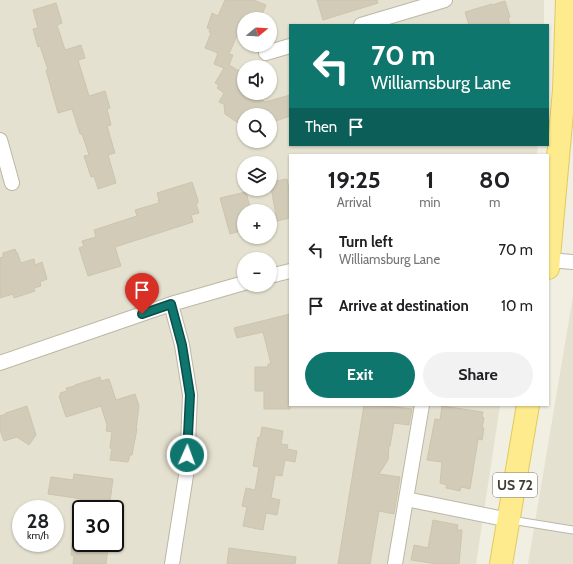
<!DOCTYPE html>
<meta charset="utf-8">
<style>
:root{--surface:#fff;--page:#f2f2f2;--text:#202124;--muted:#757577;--accent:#0f766e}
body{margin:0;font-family:Cabin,sans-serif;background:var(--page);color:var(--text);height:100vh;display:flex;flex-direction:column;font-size:15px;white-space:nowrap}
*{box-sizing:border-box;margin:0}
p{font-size:13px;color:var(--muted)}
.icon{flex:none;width:22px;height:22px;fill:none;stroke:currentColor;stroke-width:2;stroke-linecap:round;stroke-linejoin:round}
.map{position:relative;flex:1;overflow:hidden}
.sheet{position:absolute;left:289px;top:154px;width:260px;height:252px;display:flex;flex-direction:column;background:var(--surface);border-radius:0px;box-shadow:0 1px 3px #0004}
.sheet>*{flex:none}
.top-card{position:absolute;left:289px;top:24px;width:260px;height:122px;border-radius:0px;box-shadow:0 1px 3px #0004;background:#0f766e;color:#fff;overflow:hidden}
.needle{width:26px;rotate:72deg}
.buttons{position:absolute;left:237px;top:12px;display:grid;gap:8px}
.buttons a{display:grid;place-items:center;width:40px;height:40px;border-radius:50%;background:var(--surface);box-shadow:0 1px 3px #0004;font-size:20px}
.speed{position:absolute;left:12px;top:500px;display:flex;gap:8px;font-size:20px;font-weight:700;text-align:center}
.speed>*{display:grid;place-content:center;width:52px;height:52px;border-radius:50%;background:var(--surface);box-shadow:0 1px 3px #0004;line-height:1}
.speed small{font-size:10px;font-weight:400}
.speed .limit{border:2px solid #111;border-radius:6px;background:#fff;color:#111}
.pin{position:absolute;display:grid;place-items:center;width:34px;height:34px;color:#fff;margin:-41px -17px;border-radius:50% 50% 50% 0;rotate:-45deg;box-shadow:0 0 4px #0007}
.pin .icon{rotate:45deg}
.me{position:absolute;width:44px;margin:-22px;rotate:2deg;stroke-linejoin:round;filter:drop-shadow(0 0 3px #0008)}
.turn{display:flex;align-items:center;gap:14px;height:84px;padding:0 16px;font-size:18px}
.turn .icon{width:52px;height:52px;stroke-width:2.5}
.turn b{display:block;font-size:28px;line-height:34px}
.then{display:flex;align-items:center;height:38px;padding:0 16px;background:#0003;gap:8px;font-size:15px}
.eta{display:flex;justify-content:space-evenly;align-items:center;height:68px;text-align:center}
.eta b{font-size:24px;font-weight:800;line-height:28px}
.action{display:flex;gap:8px;margin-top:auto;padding:8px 16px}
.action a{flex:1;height:46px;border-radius:24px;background:var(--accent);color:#fff;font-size:16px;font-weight:800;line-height:46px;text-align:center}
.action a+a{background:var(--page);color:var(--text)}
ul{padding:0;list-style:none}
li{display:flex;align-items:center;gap:12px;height:56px;padding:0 16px}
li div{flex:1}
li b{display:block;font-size:15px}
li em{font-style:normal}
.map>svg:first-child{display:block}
.residential{fill:#e5e1d0;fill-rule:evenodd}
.building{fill:#d2cbb8;stroke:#cdc4ab}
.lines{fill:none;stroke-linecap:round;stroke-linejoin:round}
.service-casing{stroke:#bcb7a5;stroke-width:9}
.minor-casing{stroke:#bcb7a5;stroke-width:16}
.primary-casing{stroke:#e2ca5f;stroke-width:24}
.service{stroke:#fff;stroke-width:7}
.minor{stroke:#fff;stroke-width:14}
.primary{stroke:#feeb8e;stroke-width:22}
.route-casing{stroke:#0a4d48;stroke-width:10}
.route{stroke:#0f766e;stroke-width:7}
.labels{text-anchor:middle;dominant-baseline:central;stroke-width:3;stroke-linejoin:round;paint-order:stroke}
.shield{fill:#fff;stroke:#7b7870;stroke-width:1}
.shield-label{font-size:14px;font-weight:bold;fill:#423e33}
</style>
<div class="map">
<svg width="573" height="564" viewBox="0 0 573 564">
<rect width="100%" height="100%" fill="#f1eee2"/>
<path class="residential" d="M 0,0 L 544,0 L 544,25 L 290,25 L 290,145 L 538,145 L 537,155 L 290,155 L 290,405 L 500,405 L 476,564 L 0,564 ZM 244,19 L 270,19 L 270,45 L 244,45 ZM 244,67 L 270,67 L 270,93 L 244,93 ZM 244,115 L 270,115 L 270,141 L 244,141 ZM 244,163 L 270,163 L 270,189 L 244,189 ZM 244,211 L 270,211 L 270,237 L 244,237 ZM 244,259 L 270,259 L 270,285 L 244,285 ZM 21,509 L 55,509 L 55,543 L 21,543 ZM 81,509 L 115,509 L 115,543 L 81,543 Z
M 573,296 L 573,564 L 528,564 L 572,302 Z"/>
<path class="building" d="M 225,0 L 254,0 L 266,5 L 260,19 L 244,19 L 229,54 L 233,55 L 229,65 L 244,74 L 244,93 L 250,93 L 265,102 L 290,95 L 290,116 L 270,123 L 270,115 L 244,115 L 244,127 L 225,114 L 224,104 L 219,102 L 224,93 L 217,88 L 219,85 L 215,83 L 224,68 L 214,64 L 218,53 L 205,48 L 211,33 L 209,32 L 210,29 L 207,28 L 212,13 L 218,16 Z
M 317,0 L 377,0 L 378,3 L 323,20 Z
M 505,1 L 510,17 L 508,18 L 510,25 L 469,25 L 465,12 L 492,4 L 492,5 Z
M 56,3 L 62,23 L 57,25 L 65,50 L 81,45 L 85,58 L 78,60 L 89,96 L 105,91 L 110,108 L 107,109 L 111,125 L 107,126 L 115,153 L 108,155 L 116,183 L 98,189 L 94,176 L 91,177 L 84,156 L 89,155 L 82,134 L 80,134 L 72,109 L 58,113 L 46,70 L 48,70 L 40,46 L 38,47 L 33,29 L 38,28 L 33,10 Z
M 287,179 L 290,194 L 290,218 L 277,221 L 270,182 Z
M 192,182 L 198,200 L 198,203 L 196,204 L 199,213 L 191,215 L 193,222 L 115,247 L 121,266 L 88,276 L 79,248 L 84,246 L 82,241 L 96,237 L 94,230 L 137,216 L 135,210 L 159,203 L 158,200 L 159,200 L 157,193 Z
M 246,192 L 251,211 L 244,211 L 244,230 L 230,234 L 220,198 Z
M 15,249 L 16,252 L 17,252 L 21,263 L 34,259 L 35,265 L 42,262 L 47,279 L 40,282 L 41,286 L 34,288 L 35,291 L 14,298 L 13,294 L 0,298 L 0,258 L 3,257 L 3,253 Z
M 290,314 L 290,409 L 264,409 L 264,391 L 255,391 L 255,367 L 268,367 L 268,364 L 271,364 L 263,332 L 237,338 L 234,328 Z
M 100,377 L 101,381 L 109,379 L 116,400 L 135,394 L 139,406 L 136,429 L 137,429 L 132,455 L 130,455 L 128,462 L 110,460 L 112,449 L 110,448 L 112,432 L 106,431 L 107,425 L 101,406 L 66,417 L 59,396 L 61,396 L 60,393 L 67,391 L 66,388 L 75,386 L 75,385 Z
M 364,405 L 379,405 L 412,409 L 409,425 L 394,423 L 390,446 L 389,446 L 388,460 L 379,474 L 400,477 L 394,514 L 379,511 L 370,564 L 338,564 Z
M 27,406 L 36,435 L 29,445 L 17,437 L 4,441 L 0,430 L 0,416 L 6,414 L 6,413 Z
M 442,406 L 483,412 L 482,416 L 484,418 L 482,428 L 484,428 L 482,440 L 478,439 L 470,489 L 461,487 L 460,491 L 446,488 L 447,485 L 440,483 L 442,462 L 427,460 L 435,419 L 440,420 Z
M 262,427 L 283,431 L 281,444 L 288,445 L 287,449 L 297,451 L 295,462 L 285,460 L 282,476 L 275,475 L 271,498 L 280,500 L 277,515 L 266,513 L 263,530 L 243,526 L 247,507 L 242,506 L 246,488 L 255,490 L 259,467 L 253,466 L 258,437 L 260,438 Z
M 74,474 L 113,479 L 109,509 L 80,509 L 82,499 L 48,494 L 51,477 L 73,480 Z
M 433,520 L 458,525 L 457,530 L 462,530 L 459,564 L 437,564 L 411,560 L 414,545 L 428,548 Z
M 72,543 L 96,543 L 96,545 L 108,547 L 106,564 L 73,564 L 74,556 L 71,555 Z
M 229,548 L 296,557 L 295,564 L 227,564 Z"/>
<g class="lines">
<g class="service-casing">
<path id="service" d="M 511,520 L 573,530"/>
</g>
<g class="minor-casing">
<path id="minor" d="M 361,25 L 445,0
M 266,53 L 290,46
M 0,140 L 12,183
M 549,260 L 573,262
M 270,276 L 290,271
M 171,304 L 182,345 L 190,395 L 187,469 L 172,564
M 0,363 L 171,304 L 244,283
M 406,499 L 509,520
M 395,564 L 422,405"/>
</g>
<g class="primary-casing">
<path id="primary" d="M 548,268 L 564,90 L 567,0
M 501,564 L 528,405"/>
</g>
<use href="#service" class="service"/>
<use href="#minor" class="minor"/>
<use href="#primary" class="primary"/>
</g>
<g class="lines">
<g class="route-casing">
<path id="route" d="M 142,314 L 171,304 L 182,345 L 190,395 L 187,455"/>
</g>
<use href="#route" class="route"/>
</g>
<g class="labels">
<rect class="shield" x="493" y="473" width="44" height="24" rx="3"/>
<g class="shield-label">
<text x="515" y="485">US 72</text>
</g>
</g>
</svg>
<div class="buttons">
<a><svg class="needle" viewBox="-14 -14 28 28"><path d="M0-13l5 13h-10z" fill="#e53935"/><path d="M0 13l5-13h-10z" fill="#757577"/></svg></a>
<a><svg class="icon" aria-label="sound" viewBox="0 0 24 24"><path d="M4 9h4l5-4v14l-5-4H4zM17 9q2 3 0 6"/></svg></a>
<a><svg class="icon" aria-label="search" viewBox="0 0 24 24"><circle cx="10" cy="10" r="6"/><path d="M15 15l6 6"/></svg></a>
<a><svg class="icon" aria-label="layers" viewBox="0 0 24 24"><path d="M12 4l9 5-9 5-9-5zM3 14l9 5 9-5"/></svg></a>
<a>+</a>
<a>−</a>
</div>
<div class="speed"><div>28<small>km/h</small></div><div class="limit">30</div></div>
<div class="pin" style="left:142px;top:314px;background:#d93025"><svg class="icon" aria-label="arrive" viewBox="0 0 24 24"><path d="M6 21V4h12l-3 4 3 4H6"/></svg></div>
<svg class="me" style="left:187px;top:455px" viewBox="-20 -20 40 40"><circle r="17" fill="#0f766e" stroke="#fff" stroke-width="3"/><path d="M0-11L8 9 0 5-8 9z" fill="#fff"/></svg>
<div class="top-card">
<div class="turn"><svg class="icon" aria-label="left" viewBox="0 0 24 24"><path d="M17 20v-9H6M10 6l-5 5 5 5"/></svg><div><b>70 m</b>Williamsburg Lane</div></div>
<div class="then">Then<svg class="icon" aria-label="arrive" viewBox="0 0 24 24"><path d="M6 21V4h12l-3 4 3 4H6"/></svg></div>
</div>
<section class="sheet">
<div class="eta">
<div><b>19:25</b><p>Arrival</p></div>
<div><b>1</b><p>min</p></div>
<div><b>80</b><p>m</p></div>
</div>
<ul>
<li><svg class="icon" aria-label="left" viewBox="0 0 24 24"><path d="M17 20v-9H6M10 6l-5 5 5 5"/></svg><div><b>Turn left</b><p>Williamsburg Lane</p></div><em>70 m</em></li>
<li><svg class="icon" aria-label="arrive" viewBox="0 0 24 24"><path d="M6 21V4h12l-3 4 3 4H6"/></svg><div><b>Arrive at destination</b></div><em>10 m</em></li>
</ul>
<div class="action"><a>Exit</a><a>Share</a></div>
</section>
</div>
